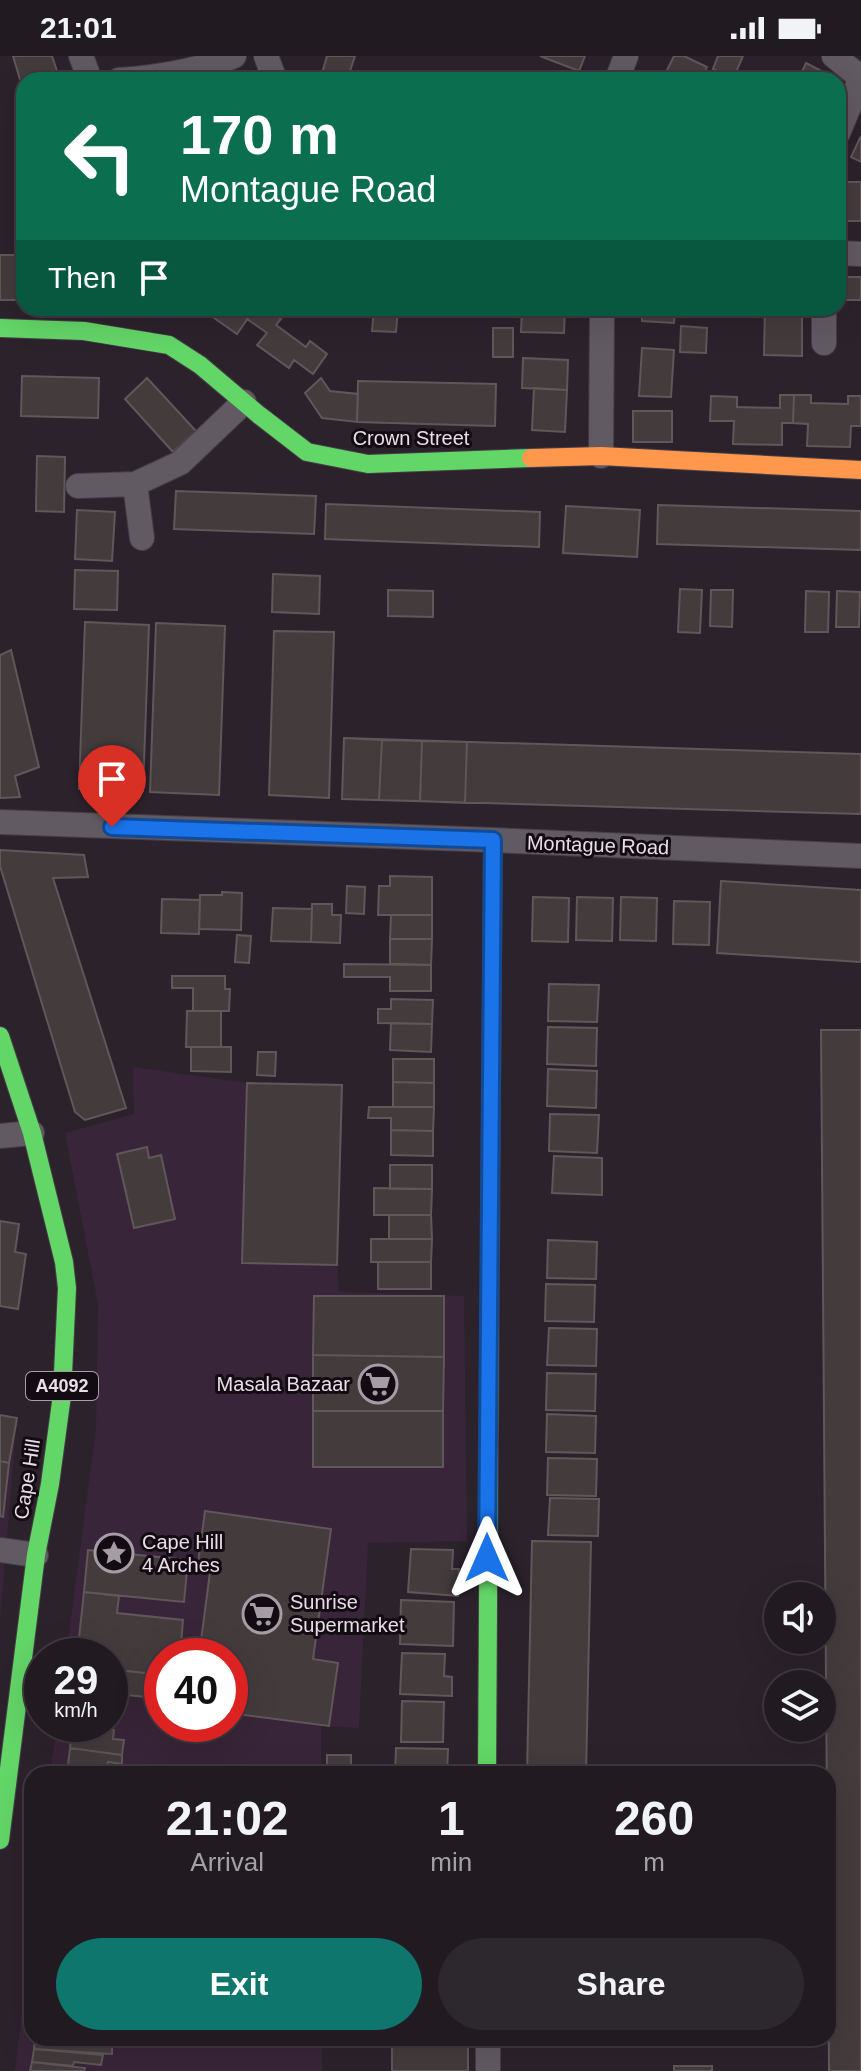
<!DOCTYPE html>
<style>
:root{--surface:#211a21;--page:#2d272e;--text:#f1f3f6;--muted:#a2a1a5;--line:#3e383f;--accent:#0f766e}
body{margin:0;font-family:Helvetica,sans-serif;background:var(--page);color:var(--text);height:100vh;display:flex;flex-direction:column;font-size:30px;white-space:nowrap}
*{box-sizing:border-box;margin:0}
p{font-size:26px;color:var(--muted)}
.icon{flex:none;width:44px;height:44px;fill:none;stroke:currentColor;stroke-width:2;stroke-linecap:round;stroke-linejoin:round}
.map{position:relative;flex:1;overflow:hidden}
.side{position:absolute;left:24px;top:1710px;width:812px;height:280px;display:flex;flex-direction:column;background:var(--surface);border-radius:24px;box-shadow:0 8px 32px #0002,0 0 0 2px var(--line)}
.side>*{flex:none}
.hud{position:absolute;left:16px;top:16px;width:830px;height:244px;border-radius:24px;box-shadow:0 8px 32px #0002,0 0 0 2px var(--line);background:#0b6e4f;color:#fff;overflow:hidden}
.buttons{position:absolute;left:764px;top:1526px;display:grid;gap:16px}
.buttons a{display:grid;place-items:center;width:72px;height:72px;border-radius:50%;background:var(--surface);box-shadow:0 8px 32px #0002,0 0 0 2px var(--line);font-size:40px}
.speed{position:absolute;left:24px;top:1582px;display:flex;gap:16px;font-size:40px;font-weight:700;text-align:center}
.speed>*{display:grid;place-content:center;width:104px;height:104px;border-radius:50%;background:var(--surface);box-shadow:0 8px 32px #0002,0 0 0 2px var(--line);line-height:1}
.speed small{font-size:20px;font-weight:400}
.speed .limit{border:12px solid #d22;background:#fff;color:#111}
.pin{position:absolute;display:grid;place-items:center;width:68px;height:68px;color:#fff;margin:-82px -34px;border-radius:50% 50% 50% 0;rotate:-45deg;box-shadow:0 0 8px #0007}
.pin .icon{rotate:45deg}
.me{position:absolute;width:88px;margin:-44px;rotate:0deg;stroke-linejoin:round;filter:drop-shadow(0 0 6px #0008)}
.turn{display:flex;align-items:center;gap:28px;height:168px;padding:0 32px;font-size:36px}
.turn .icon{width:104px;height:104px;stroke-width:2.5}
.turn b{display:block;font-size:56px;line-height:68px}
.then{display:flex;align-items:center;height:76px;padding:0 32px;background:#0003;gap:16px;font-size:30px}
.eta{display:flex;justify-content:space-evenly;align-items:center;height:136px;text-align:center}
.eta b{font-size:48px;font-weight:600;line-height:56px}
.cta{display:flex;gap:16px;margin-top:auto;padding:16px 32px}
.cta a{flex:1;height:92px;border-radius:48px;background:var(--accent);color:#fff;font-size:32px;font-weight:600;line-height:92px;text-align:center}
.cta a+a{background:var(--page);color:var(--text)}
.status{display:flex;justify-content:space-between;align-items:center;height:56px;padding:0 40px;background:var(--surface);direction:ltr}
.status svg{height:22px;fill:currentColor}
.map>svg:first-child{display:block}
.built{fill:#392539;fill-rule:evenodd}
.building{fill:#443b3d;stroke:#61575a;stroke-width:2}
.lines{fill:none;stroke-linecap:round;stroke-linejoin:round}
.street-casing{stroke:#463e46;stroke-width:26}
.fast-casing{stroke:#463e46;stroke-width:20}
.slow-casing{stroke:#463e46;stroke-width:20}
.street{stroke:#625a62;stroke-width:24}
.fast{stroke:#63d668;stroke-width:18}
.slow{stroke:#ff974d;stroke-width:18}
.route-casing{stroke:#114b97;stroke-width:20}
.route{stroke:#1a73e8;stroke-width:14}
.labels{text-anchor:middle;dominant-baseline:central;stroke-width:6;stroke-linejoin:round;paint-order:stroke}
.shield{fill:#130b12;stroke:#a89ea8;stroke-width:2}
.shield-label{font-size:18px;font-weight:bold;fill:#e8dde8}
.street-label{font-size:20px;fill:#e8dde8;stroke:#130b12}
.poi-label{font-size:20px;fill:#e8dde8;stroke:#130b12;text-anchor:start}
</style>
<div class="status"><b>21:01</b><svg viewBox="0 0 49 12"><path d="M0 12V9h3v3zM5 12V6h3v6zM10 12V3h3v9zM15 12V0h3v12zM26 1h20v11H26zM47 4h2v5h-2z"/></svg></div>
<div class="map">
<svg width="861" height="2015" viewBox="0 0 861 2015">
<rect width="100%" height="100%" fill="#2c222c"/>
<path class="built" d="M 133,1011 L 247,1027 L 342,1029 L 337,1209 L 339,1236 L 464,1240 L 467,1485 L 368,1487 L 359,1672 L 321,1670 L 321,1718 L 50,1718 L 57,1668 L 110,1668 L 110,1600 L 66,1600 L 96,1373 L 98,1248 L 65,1077 L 134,1058 ZM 162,1600 L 230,1600 L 230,1668 L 162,1668 Z
M 0,1359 L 17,1362 L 0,1564 Z
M 32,1868 L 32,1982 L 322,1982 L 322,2015 L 15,2015 Z"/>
<path class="building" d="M 13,0 L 52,0 L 60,24 L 24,24 L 24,37 Z
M 327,0 L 355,0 L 347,24 L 320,24 Z
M 540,0 L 585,0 L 579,15 Z
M 674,0 L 684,0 L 707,11 L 701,24 L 662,24 Z
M 718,0 L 743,0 L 733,23 L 713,13 Z
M 806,7 L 831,20 L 829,24 L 798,24 Z
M 545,15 L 574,24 L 543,24 Z
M 861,80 L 861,106 L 851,101 Z
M 846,126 L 861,126 L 861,165 L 846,165 Z
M 0,199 L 24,199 L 24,244 L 0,244 Z
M 847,221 L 861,221 L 861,244 L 846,244 Z
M 211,252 L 255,252 L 237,278 L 207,257 Z
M 255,252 L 266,252 L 281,263 L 276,269 L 306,291 L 310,285 L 327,298 L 313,318 L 294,304 L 289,312 L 257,289 L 267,277 L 247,263 Z
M 374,252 L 398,252 L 396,276 L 372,275 Z
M 522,252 L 565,252 L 564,277 L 521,276 Z
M 642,252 L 675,252 L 674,267 L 642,265 Z
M 765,252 L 802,252 L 802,300 L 764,299 Z
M 681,270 L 707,272 L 706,297 L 680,296 Z
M 493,272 L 513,272 L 513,301 L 493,301 Z
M 642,292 L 674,294 L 671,341 L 639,340 Z
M 523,302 L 568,304 L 567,334 L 522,332 Z
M 22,320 L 99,322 L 98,362 L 21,360 Z
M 147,322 L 196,375 L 173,396 L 125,343 Z
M 321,322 L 330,335 L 358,338 L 357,366 L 322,362 L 305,337 Z
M 358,325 L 496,328 L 495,370 L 357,366 Z
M 534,332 L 567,334 L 565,376 L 532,374 Z
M 780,339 L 794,339 L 793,367 L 782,367 L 782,389 L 733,388 L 734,365 L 710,365 L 711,340 L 737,341 L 737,351 L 780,352 Z
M 794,339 L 811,339 L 811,347 L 848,348 L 848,340 L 861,340 L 861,370 L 851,370 L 850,391 L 807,390 L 808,368 L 793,367 Z
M 633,355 L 672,355 L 672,386 L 633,386 Z
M 37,400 L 65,401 L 64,456 L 36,455 Z
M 176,435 L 316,440 L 314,478 L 174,473 Z
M 326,448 L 540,456 L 539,491 L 325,483 Z
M 658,449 L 861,455 L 861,494 L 657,488 Z
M 566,450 L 640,454 L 637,501 L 563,497 Z
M 77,454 L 115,456 L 112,505 L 75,503 Z
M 75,514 L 118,515 L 117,554 L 74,553 Z
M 273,518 L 320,520 L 319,558 L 272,556 Z
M 680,533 L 702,534 L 700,577 L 678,576 Z
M 388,534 L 433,535 L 433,561 L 388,560 Z
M 711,534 L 733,534 L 732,571 L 710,570 Z
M 806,535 L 829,536 L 828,576 L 805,576 Z
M 837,535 L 860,536 L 859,571 L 836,571 Z
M 85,566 L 149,569 L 143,735 L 79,733 Z
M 156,567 L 225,570 L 219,739 L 150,736 Z
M 274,575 L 334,576 L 329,742 L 269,739 Z
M 11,594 L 39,711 L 15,720 L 20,741 L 0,742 L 0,599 Z
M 344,682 L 861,698 L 861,758 L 342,743 Z
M 344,682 L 382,684 L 379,744 L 342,743 Z
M 382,684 L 422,685 L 420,745 L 379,744 Z
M 422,685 L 467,686 L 465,747 L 420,745 Z
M 0,794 L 84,799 L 88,821 L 53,822 L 126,1052 L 85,1064 L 75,1056 L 0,810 Z
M 390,820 L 432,821 L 432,859 L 378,859 L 379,830 L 390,830 Z
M 721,825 L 861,834 L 861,906 L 717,897 Z
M 347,830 L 365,831 L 364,858 L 346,857 Z
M 222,836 L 242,837 L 241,874 L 199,873 L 200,839 L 222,839 Z
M 533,841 L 569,842 L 568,886 L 532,885 Z
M 577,841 L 613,842 L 612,885 L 576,884 Z
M 621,841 L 657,842 L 656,885 L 620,884 Z
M 162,843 L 200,844 L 199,878 L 161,877 Z
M 674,845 L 710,846 L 709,889 L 673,888 Z
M 312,848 L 332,848 L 332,859 L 341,859 L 340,887 L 311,886 Z
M 273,852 L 312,853 L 311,886 L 271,885 Z
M 391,859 L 432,859 L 432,883 L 390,883 Z
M 237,879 L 251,880 L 249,907 L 235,906 Z
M 390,883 L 432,883 L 431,909 L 390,908 Z
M 344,908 L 431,909 L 431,935 L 390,935 L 390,921 L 344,921 Z
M 172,920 L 225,920 L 225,933 L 230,933 L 229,955 L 193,955 L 193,932 L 172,932 Z
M 549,928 L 599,929 L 597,966 L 548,965 Z
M 391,943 L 433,944 L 432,968 L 378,967 L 378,953 L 391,953 Z
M 187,955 L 221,955 L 221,991 L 186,991 Z
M 391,967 L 432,968 L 431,996 L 390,994 Z
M 548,971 L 597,972 L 596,1010 L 547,1008 Z
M 821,974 L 861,974 L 861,2015 L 829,2015 Z
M 191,991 L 231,991 L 231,1016 L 191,1015 Z
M 258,996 L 276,996 L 275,1020 L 257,1019 Z
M 393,1003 L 434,1003 L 434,1027 L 393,1026 Z
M 548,1013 L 597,1015 L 596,1052 L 547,1050 Z
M 393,1026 L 434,1027 L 434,1051 L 393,1051 Z
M 247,1027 L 342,1029 L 337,1209 L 242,1207 Z
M 369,1051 L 434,1051 L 433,1075 L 391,1074 L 391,1062 L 368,1062 Z
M 550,1058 L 599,1059 L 597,1097 L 549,1095 Z
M 391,1074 L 433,1075 L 433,1100 L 391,1099 Z
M 147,1091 L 149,1102 L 161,1099 L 175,1163 L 134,1172 L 117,1098 Z
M 554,1100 L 602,1102 L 602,1139 L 552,1137 Z
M 390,1109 L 432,1109 L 432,1133 L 390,1133 Z
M 374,1132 L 432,1133 L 431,1159 L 374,1159 Z
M 389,1159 L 431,1159 L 432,1183 L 389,1183 Z
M 0,1165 L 19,1168 L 15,1196 L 26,1198 L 18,1253 L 0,1250 Z
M 371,1183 L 432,1183 L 431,1206 L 371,1206 Z
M 548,1184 L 597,1186 L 596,1223 L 547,1222 Z
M 378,1206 L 431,1206 L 431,1233 L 378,1233 Z
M 546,1228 L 595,1229 L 594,1266 L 545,1265 Z
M 314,1240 L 444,1240 L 444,1301 L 313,1299 Z
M 549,1272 L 597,1273 L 596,1310 L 547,1309 Z
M 313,1299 L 444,1301 L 443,1355 L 313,1355 Z
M 547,1317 L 596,1318 L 595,1355 L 546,1354 Z
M 313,1355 L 443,1355 L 443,1411 L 313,1411 Z
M 547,1358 L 596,1360 L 595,1397 L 546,1396 Z
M 0,1359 L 17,1362 L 9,1407 L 0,1405 Z
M 548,1402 L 597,1403 L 596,1440 L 547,1439 Z
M 0,1405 L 9,1407 L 3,1461 L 0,1460 Z
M 550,1442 L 599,1443 L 598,1480 L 548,1479 Z
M 205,1455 L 331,1473 L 313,1603 L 338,1607 L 329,1670 L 230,1657 L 230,1600 L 199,1600 L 210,1516 L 197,1514 Z
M 532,1485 L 591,1486 L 586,1718 L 527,1718 Z
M 411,1493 L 453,1494 L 452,1513 L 459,1513 L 458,1540 L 408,1536 Z
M 88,1494 L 188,1504 L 184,1546 L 84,1536 Z
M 84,1536 L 119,1540 L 117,1557 L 183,1564 L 180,1600 L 162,1600 L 162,1619 L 110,1613 L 110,1600 L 77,1600 Z
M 401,1544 L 454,1546 L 453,1590 L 400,1588 Z
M 402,1597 L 445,1598 L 444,1620 L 452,1621 L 452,1640 L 400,1638 Z
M 110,1613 L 162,1619 L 162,1643 L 110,1637 Z
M 402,1645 L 444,1646 L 443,1686 L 401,1686 Z
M 73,1669 L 114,1674 L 113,1683 L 124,1684 L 122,1699 L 70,1692 Z
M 70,1692 L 122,1699 L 122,1708 L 108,1706 L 106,1718 L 67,1718 Z
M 396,1692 L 448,1693 L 447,1718 L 395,1718 Z
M 327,1699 L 351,1699 L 351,1718 L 327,1718 Z
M 35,1982 L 78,1982 L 78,1985 L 112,1988 L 112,1998 L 34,1993 Z
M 392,1982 L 468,1982 L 468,2015 L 392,2015 Z
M 34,1993 L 103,1999 L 101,2009 L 74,2006 L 73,2010 L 32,2006 Z
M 32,2006 L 85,2012 L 84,2015 L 30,2015 Z
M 674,2010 L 712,2010 L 712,2015 L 674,2015 Z"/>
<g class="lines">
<g class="street-casing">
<path id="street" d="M 81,0 L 90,24
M 266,0 L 275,24
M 834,0 L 861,22
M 119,24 C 154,22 202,14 234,0
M 617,24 L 626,0
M 838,77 L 861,22
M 838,197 L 861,198
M 824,252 L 824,287
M 601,400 L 602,252
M 135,428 L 142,482
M 78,430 L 135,428 L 180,407 L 244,346
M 0,766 L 493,784 L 861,800
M 0,1080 L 32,1077
M 0,1494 L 36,1499
M 488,1982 L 488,2015"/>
</g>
<g class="fast-casing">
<path id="fast" d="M 0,272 L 84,275 L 169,289 L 200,309 L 259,359 L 307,396 L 368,408 L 531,402
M 0,980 L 32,1077 L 64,1206 L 67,1232 L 62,1339 L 50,1428 L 36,1499 L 0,1784
M 487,1718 L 491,1046"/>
</g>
<g class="slow-casing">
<path id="slow" d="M 531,402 L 601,400 L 861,414
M 491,1046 L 493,784"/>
</g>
<use href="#street" class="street"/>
<use href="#fast" class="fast"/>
<use href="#slow" class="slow"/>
</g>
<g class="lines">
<g class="route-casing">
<path id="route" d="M 112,771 L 493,784 L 487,1502"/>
</g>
<use href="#route" class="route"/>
</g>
<defs>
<g id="supermarket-ring" transform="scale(2)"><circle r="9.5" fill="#130b12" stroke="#a69ca6" stroke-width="1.5"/><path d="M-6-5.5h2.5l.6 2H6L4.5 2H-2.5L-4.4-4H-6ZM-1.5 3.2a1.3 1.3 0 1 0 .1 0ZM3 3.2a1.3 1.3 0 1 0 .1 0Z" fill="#a69ca6"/></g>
<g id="sight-ring" transform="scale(2)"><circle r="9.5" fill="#130b12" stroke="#a69ca6" stroke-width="1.5"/><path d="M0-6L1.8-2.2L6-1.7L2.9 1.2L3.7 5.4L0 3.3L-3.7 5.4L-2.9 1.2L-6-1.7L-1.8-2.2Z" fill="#a69ca6"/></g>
</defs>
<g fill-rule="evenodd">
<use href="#supermarket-ring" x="378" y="1328"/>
<use href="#sight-ring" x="114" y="1497"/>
<use href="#supermarket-ring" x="262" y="1558"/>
</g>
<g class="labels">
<rect class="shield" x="26" y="1316" width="72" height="28" rx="6"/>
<g class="shield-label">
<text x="62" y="1330">A4092</text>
</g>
<g class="street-label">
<text x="411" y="382">Crown Street</text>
<text transform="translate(598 789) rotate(2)">Montague Road</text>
<text transform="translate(27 1423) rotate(-81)">Cape Hill</text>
</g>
<g class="poi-label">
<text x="350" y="1328" text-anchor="end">Masala Bazaar</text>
<text x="142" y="1486">Cape Hill<tspan x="142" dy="23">4 Arches</tspan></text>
<text x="290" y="1546">Sunrise<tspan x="290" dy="23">Supermarket</tspan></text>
</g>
</g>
</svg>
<div class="buttons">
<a><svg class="icon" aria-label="sound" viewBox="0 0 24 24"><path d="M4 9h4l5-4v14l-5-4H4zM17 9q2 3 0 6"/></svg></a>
<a><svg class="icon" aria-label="layers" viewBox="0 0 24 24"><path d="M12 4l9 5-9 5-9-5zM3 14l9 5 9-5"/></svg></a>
</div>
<div class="speed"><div>29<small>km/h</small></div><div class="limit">40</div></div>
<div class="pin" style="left:112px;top:771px;background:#d93025"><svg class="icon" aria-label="arrive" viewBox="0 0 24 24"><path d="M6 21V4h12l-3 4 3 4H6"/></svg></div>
<svg class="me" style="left:487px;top:1502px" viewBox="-20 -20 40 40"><path d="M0-17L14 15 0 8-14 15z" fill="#1a73e8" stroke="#fff" stroke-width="4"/></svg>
<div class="hud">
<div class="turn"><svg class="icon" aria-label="left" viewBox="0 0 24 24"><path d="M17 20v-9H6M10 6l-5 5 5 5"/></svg><div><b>170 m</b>Montague Road</div></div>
<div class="then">Then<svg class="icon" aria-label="arrive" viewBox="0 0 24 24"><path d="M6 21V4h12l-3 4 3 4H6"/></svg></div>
</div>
<section class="side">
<div class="eta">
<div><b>21:02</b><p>Arrival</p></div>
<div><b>1</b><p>min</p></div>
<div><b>260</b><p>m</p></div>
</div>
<div class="cta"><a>Exit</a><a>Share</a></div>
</section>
</div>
